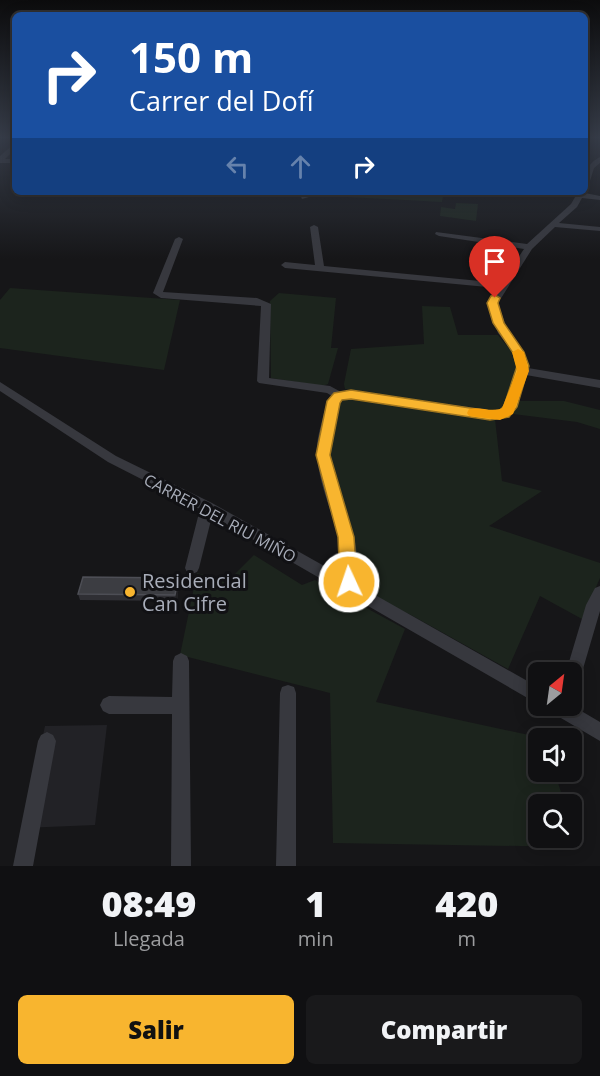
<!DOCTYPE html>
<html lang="es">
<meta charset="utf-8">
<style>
:root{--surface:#101012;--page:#19191b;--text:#f1f3f6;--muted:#9c9d9f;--line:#303032;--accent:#f8b52f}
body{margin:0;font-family:"Open Sans",sans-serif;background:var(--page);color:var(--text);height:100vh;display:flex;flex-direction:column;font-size:22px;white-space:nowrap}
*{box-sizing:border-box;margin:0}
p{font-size:20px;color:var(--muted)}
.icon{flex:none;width:33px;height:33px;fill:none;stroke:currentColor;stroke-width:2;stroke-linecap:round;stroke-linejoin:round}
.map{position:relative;height:866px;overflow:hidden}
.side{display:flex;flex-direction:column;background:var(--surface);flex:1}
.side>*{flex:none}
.guide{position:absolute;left:12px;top:12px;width:576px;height:183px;border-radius:9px;box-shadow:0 3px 15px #0003,0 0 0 2px var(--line);background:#1a4fa0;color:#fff;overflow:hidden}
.needle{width:39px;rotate:29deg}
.tools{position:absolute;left:528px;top:662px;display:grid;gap:12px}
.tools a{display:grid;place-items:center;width:54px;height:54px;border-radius:9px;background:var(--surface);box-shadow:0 3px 15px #0003,0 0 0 2px var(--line);font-size:30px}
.pin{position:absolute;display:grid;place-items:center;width:51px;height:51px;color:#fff;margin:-62px -26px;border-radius:50% 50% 50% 0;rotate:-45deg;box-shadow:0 0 6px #0007}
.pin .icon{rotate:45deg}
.me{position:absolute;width:66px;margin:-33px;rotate:357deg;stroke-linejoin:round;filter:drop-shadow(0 0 4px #0008)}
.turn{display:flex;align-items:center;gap:21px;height:126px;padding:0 18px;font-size:27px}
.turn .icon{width:78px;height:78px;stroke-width:2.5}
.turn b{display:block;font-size:42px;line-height:51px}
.lanes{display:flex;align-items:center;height:57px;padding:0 18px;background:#0003;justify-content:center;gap:30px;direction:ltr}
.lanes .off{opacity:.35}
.eta{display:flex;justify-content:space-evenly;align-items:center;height:102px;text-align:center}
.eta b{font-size:36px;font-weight:800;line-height:42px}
.primary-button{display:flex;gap:12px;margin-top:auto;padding:12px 18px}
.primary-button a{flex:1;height:69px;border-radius:9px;background:var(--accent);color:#111;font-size:24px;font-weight:800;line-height:69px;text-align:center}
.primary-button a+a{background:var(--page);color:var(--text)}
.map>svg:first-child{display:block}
.built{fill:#222226}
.green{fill:#1c241d}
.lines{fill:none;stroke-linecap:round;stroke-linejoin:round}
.minor{fill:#37383e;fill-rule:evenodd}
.wall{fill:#2f2f34}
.shaded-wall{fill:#202023}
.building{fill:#3c3d42;stroke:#4d4e55;stroke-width:1.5}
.route{fill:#f8b52f;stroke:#a1761f;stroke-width:1.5}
.slow{fill:#f59e0b}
.poi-dot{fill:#f8b52f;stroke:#111114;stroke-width:2}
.labels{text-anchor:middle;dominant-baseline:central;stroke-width:6;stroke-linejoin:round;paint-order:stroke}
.street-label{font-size:16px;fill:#a8adb9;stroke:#111114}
.near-poi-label{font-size:20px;fill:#a8adb9;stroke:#111114;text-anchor:start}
</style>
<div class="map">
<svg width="600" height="866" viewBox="0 0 600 866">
<rect width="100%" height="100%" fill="#161618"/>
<path class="built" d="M 107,725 L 95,825 L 23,828 L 45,726 Z"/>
<path class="green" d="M 347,192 L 444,192 L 442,202 L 347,197 Z
M 456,203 L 478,204 L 476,221 L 440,216 L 441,207 L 455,209 Z
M 10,288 L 180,300 L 164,370 L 0,348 L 0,300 Z
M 279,293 L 336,298 L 331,348 L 338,348 L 328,384 L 322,386 L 271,378 L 270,301 Z
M 422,306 L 450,307 L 458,335 L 498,335 L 511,351 L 517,369 L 502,409 L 488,410 L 345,389 L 344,384 L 351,349 L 424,344 Z
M 345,398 L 495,419 L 502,481 L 542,491 L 489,526 L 600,563 L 600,578 L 582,619 L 540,596 L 508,669 L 411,615 L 374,597 L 360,581 L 353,541 L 328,454 L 338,404 Z
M 518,401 L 564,401 L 600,410 L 600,429 L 577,422 L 513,414 Z
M 254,555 L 302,585 L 315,580 L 405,629 L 376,702 L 543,738 L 538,738 L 538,771 L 554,771 L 565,804 L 538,804 L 538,837 L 572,837 L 572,824 L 579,847 L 333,843 L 330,693 L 180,655 L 197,573 L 228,581 Z"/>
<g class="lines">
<path class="minor" d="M 15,143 L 15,149 L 5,159 L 15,159 L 15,163 L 0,163 L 0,156 Z
M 600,157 L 600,163 L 594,168 L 589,184 L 585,186 C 585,172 587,164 600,157 Z
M 585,191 L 586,192 L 585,193 L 600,196 L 600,200 L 582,198 L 577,207 L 559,223 L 600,227 L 600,231 L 555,227 L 532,249 L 498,303 L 508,332 L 523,352 L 528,368 L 600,380 L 600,388 L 526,375 L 514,411 L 512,414 L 500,419 L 351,399 L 342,399 L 338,403 C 334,420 327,439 329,457 C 335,495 368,546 354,583 L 538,687 L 538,704 L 212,516 L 199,568 L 197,572 L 192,574 L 187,572 L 185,568 L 200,509 L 108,462 L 0,391 L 0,382 L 116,456 L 212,503 L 342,576 C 345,532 319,495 317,454 C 316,442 320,429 323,417 C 325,410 326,402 332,396 L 327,393 L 259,383 L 257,381 L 261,306 L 161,298 L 153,293 L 175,239 L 179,237 L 183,239 L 163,292 L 257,298 L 271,304 L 269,378 L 330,386 L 341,392 L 351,391 L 498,411 L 503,409 L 518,366 L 513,352 L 498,333 L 488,303 L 498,288 L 285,268 L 281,265 L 285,262 L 315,265 L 310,227 L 314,225 L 318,227 L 324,266 L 501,283 L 524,249 L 439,236 L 435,234 L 436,232 L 527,244 L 571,204 L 578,192 Z
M 299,192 L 307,192 L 309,197 L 302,199 Z
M 600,586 L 600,611 L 580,679 L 578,685 L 572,687 L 572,672 L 566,672 L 586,605 L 595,588 Z
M 181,653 L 187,656 L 189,661 L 191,866 L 171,866 L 172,714 L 109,714 L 103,711 L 100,705 L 103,699 L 109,696 L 172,697 L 173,661 L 175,656 Z
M 288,685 L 294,687 L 296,693 L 296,866 L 276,866 L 280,693 L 282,687 Z
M 546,705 L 571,705 L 600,722 L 600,741 L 549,711 Z
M 47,732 L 53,735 L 56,741 L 33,866 L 13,866 L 38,741 L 41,735 Z"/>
</g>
<path class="wall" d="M 179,584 L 177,601 L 80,600 L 78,594 Z"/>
<path class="shaded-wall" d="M 178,578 L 179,584 L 177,601 L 175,595 Z"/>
<path class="building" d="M 83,577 L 178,578 L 175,595 L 78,594 Z"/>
<linearGradient id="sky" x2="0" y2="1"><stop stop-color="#0c0c0d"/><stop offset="0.53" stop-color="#363c48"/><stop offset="1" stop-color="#363c48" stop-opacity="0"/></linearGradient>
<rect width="600" height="259" fill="url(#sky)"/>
<path class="route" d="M 495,295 L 500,298 L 498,303 L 504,323 L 524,352 L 529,366 L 517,407 L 509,417 L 490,420 L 351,399 L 342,400 L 340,403 L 330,455 L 354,537 L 357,582 L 355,587 L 349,589 L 343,587 L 340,582 L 338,537 L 316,455 L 327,401 L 334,393 L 351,390 L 490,411 L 500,410 L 504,406 L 517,366 L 513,353 L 493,323 L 487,303 L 491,296 Z"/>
<path class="slow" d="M 518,349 L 524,352 L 529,371 L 513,414 L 500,420 L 469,416 L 467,413 L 469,409 C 480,406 492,413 502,408 L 517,371 L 512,352 Z"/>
<circle class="poi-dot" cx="130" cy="592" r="6"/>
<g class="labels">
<g class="street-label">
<text transform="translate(220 518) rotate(28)">CARRER DEL RIU MIÑO</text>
</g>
<g class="near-poi-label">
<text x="142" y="580">Residencial<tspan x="142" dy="23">Can Cifre</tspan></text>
</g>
</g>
</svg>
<div class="tools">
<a><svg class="needle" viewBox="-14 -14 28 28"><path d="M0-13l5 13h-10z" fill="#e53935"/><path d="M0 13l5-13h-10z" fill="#9c9d9f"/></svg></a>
<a><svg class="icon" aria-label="sound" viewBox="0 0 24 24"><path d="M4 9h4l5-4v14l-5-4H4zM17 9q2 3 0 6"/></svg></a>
<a><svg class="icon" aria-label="search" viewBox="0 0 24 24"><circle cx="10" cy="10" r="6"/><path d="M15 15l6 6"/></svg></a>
</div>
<div class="pin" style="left:495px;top:298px;background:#d93025"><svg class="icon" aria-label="arrive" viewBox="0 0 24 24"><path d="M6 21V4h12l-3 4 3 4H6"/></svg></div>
<svg class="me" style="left:349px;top:582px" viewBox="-20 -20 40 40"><circle r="17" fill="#f8b52f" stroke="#fff" stroke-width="3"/><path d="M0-11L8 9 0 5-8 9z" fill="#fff"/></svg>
<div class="guide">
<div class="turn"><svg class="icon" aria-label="right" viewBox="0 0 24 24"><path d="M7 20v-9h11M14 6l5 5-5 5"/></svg><div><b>150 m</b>Carrer del Dofí</div></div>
<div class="lanes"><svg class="icon off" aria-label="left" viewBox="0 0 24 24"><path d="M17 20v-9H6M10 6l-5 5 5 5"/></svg><svg class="icon off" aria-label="ahead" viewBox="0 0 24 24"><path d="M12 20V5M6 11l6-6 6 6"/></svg><svg class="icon" aria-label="right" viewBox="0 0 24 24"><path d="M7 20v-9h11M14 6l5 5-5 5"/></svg></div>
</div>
</div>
<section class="side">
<div class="eta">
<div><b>08:49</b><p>Llegada</p></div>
<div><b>1</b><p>min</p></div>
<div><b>420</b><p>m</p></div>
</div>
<div class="primary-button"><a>Salir</a><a>Compartir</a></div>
</section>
